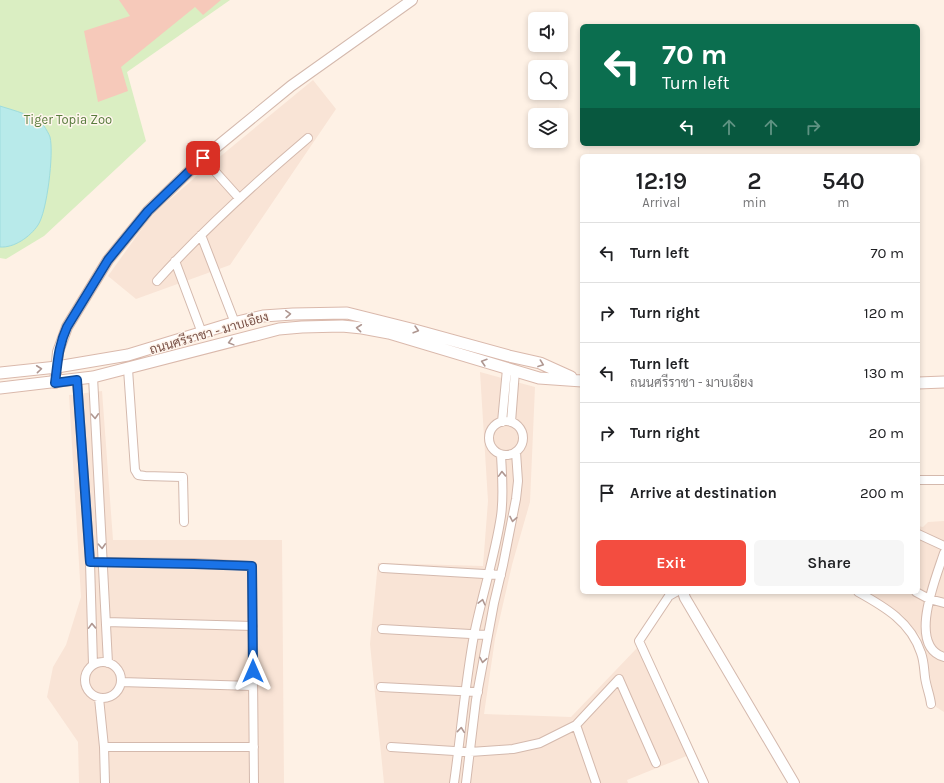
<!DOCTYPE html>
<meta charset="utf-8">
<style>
:root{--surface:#fff;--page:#f6f6f6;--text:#202124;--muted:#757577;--line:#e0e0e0;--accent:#f34d40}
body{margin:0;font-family:Karla,Sarabun,sans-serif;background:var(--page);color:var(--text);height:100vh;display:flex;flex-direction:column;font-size:15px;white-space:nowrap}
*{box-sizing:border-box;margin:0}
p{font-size:13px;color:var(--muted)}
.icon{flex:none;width:22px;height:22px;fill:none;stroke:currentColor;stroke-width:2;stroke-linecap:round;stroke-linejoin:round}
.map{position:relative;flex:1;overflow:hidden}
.drawer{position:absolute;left:580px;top:154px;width:340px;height:440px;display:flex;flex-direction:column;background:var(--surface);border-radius:6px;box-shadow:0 2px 6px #0003}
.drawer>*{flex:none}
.hud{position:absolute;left:580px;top:24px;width:340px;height:122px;border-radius:6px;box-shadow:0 2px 6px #0003;background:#0b6e4f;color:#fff;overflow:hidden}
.buttons{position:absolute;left:528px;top:12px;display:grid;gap:8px}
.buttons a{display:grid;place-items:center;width:40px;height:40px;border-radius:6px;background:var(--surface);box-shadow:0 2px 6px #0003;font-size:20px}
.pin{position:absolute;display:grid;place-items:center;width:34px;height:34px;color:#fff;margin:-17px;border-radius:8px;box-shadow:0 2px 6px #0006}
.me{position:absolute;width:44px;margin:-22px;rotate:0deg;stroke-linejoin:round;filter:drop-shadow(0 0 3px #0008)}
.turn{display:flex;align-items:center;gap:14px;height:84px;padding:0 16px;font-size:18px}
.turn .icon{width:52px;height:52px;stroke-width:2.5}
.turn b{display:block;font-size:28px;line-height:34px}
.lanes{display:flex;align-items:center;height:38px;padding:0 16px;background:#0003;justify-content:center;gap:20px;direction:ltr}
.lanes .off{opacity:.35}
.eta{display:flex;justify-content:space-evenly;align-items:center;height:68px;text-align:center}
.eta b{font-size:24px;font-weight:600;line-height:28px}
.action{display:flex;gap:8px;margin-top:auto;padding:8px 16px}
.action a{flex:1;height:46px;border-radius:6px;background:var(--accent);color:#fff;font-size:16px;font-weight:600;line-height:46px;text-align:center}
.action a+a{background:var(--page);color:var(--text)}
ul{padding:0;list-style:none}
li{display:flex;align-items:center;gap:12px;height:60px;padding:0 16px;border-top:1px solid var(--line)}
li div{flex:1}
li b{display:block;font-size:15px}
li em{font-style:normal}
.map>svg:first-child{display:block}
.residential{fill:#f9e4d6}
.green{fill:#daeec2}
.water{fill:#b8eaea;stroke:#9ddcdd}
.building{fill:#f6c9ba}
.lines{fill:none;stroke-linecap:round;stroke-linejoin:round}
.minor-casing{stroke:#d4b9ad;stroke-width:10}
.tertiary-casing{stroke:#d4b9ad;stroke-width:12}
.secondary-casing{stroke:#dab9ac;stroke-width:13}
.minor{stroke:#fff;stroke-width:8}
.tertiary{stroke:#fff;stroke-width:10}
.secondary{stroke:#fff;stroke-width:11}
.oneway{stroke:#af9791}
.route-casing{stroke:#114b97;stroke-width:10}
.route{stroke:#1a73e8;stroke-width:7}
.labels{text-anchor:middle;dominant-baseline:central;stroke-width:3;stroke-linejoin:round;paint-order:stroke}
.park-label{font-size:13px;fill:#587b3c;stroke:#fff6ee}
.street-label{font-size:13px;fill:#7a5247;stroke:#fff6ee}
</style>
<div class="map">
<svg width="944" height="783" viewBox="0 0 944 783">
<rect width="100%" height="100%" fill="#fef1e5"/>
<path class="residential" d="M 313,80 L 336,109 L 230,265 L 136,299 L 108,276 L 146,223 L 158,210 L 200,173 Z
M 480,372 L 535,387 L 530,502 L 512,565 L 495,639 L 484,714 L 571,717 L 637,648 L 689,755 L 627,780 L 628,783 L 384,783 L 370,644 L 378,563 L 483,566 L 488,501 Z
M 102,391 L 113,540 L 282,540 L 284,783 L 79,783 L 78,742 L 47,697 L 53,667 L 66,645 L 81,597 L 69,395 Z
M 944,521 L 944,712 L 936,707 L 931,682 L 927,656 L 920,636 L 902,615 L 866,592 L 918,592 L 918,526 L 923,527 L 928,522 Z"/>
<path class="green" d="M 0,0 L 230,0 L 127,72 L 146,141 L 44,236 L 6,259 L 0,258 Z"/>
<path class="water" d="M 0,106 C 12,110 37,116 44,126 C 46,129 49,134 50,137 C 54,153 47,212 38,225 C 30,237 14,248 0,247 Z"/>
<path class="building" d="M 119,0 L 221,0 L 203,15 L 195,7 L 121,67 L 128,91 L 98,102 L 84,31 L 130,16 Z"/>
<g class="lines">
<g class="minor-casing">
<path id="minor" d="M 203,158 L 239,198
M 201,235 L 235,323
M 175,261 L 202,333
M 157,281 C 204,229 255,183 308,138
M 128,369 L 135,470 L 138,475 L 145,476 L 183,477 L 184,522
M 93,377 L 108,663
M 77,380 L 90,562 L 93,665
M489 438a17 17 0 1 1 34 0a17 17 0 1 1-34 0Z
M 502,422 L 507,369
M 511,422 L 515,371
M 918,480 L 944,480
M 918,534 L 944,546
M 944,553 C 936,578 907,646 944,657
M 90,562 L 194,563 L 252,566 L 254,783
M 383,568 L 501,575
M 676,592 L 669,596 L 639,641 L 704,783
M 858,592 C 885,607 911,622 921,653 C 924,661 924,669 925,677 C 926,686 930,695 931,704
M 916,592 L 929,599 L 944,603
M 106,622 L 253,626
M 382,629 L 488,635
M85 680a18 18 0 1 1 36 0a18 18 0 1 1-36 0Z
M 121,682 L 253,686
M 381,687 L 478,692
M 99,698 L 104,747 L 105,783
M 576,725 L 596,783
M 104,747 L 254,747
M 391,747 L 470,752 L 513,749 L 540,743 L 576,725 L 619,679 L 656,763
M 454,783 C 461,734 465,684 474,635 C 482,595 495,556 501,516 C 504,495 502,475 501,455
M 466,783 L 476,700 L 494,603 L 503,565 L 516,499 L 518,481 L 516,452"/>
</g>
<g class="tertiary-casing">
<path id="tertiary" d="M 55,383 L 58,352 L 67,327 L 108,260 L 148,211 L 203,158 L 291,86 L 412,0
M 683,592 L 685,598 L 794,783"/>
</g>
<g class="secondary-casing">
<path id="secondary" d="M 0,373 L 57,367 L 128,355 L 233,323 L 263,316 L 293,314 L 347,313 L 411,329 L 509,356 L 540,363 L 571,377
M 918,383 L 944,382
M 0,388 L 93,377 L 279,329 L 302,327 L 342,326 L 362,328 L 389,333 L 539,378 L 582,381"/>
</g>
<use href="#minor" class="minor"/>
<use href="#tertiary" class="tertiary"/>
<use href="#secondary" class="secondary"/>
</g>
<defs><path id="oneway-chevron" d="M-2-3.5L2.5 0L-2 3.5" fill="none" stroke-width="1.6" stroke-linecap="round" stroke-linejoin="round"/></defs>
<g class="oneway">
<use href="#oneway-chevron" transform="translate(288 314) rotate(-3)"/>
<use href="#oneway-chevron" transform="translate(359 328) rotate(-174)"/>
<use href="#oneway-chevron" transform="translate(416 330) rotate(16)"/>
<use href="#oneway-chevron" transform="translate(231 342) rotate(165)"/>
<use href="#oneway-chevron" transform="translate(484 362) rotate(-163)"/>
<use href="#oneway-chevron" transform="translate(541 364) rotate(20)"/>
<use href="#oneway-chevron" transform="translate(39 369) rotate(-6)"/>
<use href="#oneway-chevron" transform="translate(95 416) rotate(87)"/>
<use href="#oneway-chevron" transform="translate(502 474) rotate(-92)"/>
<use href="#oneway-chevron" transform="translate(513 519) rotate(101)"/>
<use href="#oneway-chevron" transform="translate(102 546) rotate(87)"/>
<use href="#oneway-chevron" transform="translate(482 602) rotate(-76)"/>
<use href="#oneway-chevron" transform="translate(92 626) rotate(-92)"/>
<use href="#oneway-chevron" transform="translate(483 660) rotate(100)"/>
<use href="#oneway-chevron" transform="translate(461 730) rotate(-84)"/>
</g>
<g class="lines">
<g class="route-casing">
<path id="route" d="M 203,158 L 148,211 L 108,260 L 67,327 C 58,347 58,361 55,383 L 77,380 L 90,562 L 194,564 L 252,566 L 253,671"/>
</g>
<use href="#route" class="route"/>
</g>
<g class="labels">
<g class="park-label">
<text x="68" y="119">Tiger Topia Zoo</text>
</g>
<g class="street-label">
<text transform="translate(209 333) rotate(-16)">ถนนศรีราชา - มาบเอียง</text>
</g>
</g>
</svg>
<div class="buttons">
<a><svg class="icon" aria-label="sound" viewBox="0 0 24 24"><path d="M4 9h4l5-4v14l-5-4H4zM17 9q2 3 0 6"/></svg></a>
<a><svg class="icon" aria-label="search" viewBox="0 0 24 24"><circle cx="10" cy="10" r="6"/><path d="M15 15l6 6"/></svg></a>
<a><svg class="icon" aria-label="layers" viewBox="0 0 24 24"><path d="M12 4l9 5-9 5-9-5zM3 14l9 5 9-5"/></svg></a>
</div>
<div class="pin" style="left:203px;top:158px;background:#d93025"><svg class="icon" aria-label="arrive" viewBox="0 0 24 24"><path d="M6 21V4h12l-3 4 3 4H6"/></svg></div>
<svg class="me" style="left:253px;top:671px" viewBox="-20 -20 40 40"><path d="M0-17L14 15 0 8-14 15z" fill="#1a73e8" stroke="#fff" stroke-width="4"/></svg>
<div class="hud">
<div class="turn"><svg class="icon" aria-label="left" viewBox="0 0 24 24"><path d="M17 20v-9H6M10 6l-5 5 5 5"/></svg><div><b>70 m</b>Turn left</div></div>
<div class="lanes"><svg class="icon" aria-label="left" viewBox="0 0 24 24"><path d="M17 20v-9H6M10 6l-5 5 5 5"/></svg><svg class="icon off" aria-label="ahead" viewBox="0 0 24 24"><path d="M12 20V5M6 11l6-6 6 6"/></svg><svg class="icon off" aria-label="ahead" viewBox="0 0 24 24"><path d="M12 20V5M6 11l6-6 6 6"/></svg><svg class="icon off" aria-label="right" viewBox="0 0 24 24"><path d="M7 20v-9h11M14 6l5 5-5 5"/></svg></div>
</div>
<section class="drawer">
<div class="eta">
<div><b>12:19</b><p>Arrival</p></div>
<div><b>2</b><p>min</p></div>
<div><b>540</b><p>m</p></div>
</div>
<ul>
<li><svg class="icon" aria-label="left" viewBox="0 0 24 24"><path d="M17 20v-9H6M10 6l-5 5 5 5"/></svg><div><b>Turn left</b></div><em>70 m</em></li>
<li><svg class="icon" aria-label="right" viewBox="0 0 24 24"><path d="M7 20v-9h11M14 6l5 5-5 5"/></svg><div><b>Turn right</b></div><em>120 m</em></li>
<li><svg class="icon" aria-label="left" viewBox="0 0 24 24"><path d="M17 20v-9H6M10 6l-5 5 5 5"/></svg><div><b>Turn left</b><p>ถนนศรีราชา - มาบเอียง</p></div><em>130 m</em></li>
<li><svg class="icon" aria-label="right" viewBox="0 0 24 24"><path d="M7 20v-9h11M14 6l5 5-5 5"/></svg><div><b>Turn right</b></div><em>20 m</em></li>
<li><svg class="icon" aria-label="arrive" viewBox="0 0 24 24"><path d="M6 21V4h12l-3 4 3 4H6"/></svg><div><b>Arrive at destination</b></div><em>200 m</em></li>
</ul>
<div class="action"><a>Exit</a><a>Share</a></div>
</section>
</div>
